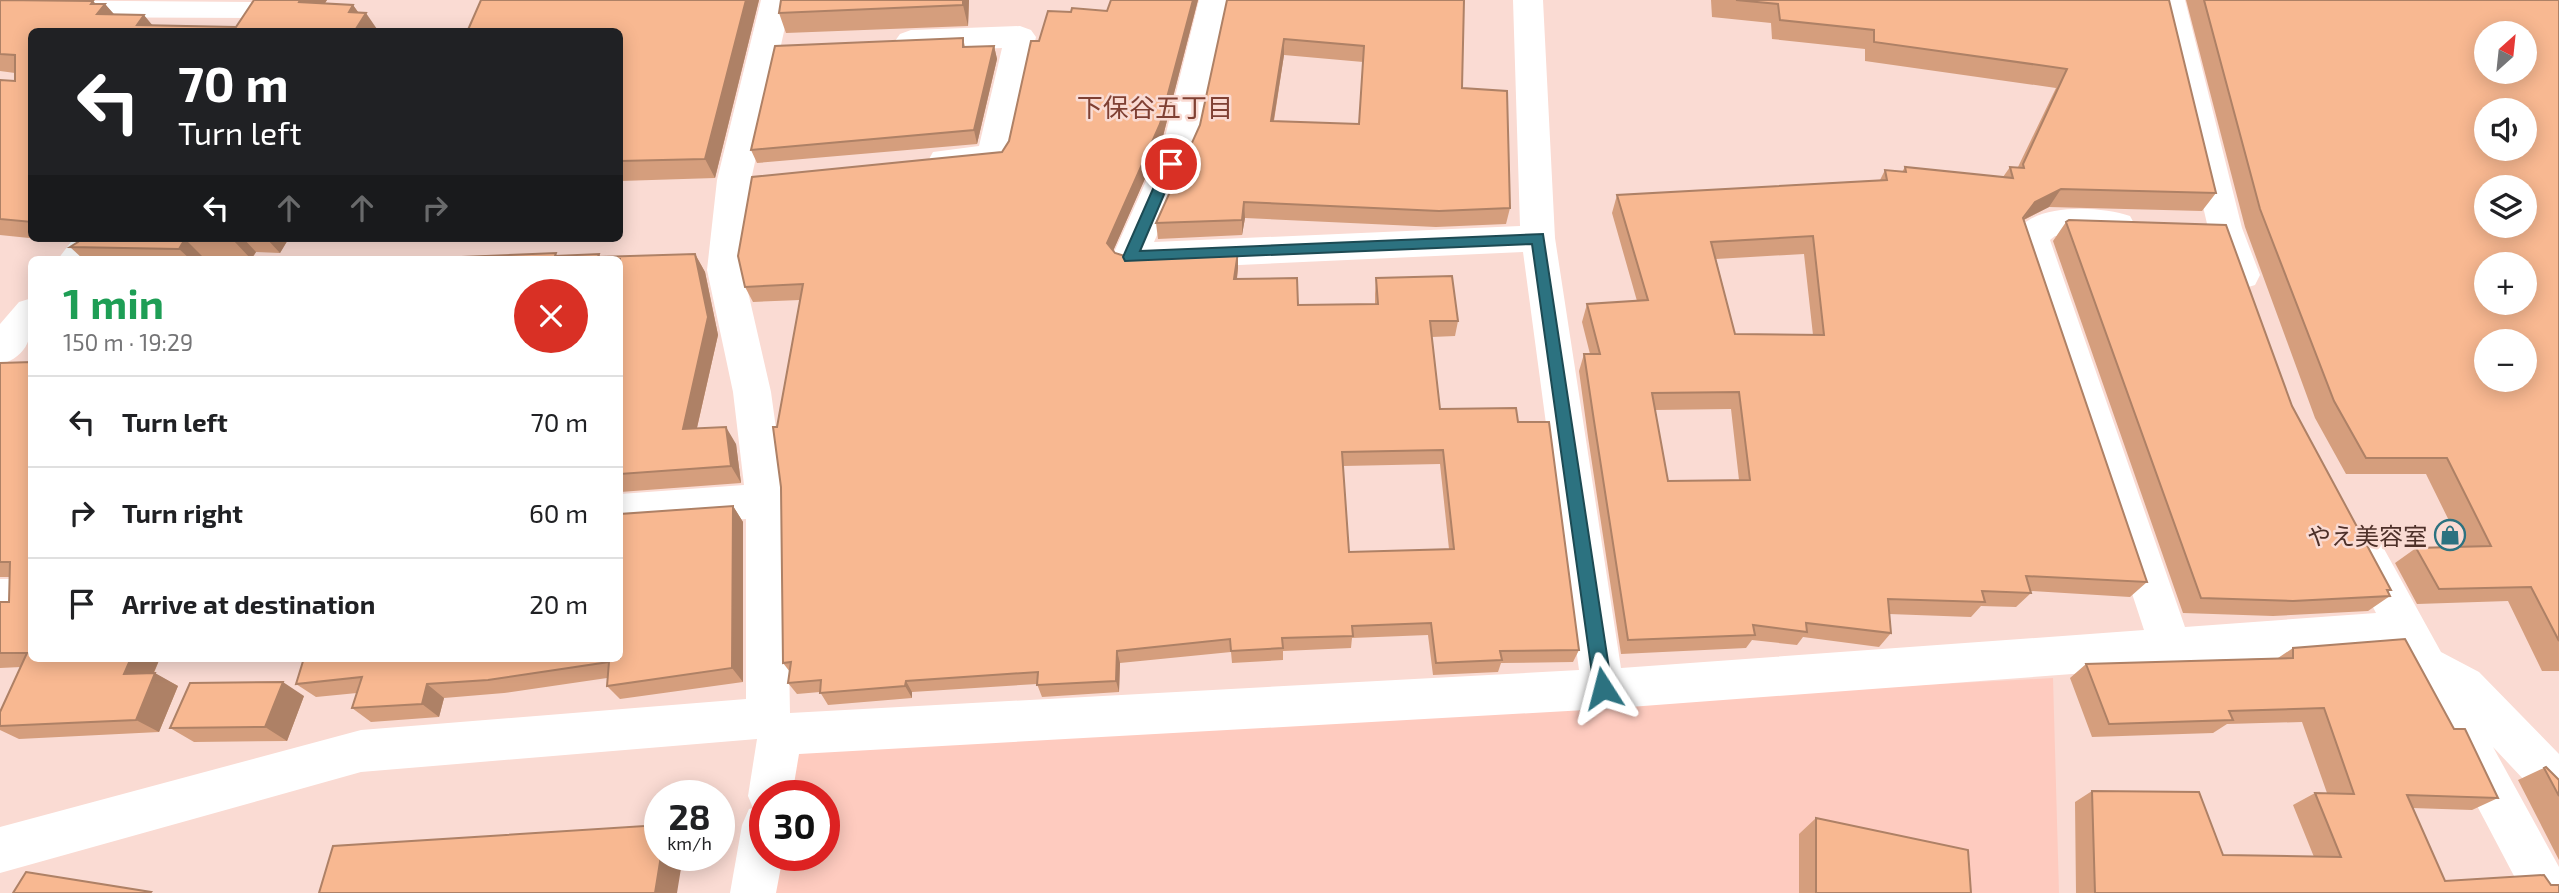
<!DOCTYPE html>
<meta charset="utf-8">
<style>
:root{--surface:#fff;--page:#f6f6f6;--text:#202124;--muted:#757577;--line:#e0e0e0}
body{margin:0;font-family:"Exo 2","Noto Sans JP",sans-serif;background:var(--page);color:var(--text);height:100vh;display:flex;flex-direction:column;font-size:26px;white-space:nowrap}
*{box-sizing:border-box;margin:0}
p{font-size:23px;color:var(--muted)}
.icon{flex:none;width:38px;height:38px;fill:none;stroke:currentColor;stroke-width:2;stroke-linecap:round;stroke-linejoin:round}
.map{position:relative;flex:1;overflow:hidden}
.details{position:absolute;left:28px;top:256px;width:595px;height:406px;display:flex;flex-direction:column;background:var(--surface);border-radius:10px;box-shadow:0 4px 18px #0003}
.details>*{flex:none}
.hud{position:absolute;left:28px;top:28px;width:595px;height:214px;border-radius:10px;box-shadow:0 4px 18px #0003;background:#202124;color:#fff;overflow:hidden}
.needle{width:46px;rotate:27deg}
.fabs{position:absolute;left:2474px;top:21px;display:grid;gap:14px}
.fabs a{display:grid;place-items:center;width:63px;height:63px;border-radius:50%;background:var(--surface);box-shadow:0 4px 18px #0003;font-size:35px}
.speed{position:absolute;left:644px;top:780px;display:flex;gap:14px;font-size:35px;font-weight:700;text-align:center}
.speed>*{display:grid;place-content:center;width:91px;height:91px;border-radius:50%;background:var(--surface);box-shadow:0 4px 18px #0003;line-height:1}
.speed small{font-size:18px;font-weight:400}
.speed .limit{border:10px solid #d22;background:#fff;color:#111}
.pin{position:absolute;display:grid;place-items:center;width:60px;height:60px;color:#fff;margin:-30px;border:4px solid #fff;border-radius:50%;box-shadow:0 2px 7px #0007}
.me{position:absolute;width:77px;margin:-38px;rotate:351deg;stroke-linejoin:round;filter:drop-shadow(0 0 5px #0008)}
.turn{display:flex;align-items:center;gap:24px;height:147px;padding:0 35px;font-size:32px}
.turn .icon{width:91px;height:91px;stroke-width:2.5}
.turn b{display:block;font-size:49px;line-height:60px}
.lanes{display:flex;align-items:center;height:66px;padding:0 35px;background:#0003;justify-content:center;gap:35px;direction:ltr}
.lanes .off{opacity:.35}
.round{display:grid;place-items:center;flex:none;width:74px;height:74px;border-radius:37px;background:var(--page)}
.overview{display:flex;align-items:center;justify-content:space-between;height:119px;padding:0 35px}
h1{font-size:42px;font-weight:700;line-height:52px;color:#1e9e55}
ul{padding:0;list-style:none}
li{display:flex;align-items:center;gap:21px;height:91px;padding:0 35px;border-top:2px solid var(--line)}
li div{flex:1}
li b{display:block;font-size:26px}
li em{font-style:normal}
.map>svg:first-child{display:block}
.built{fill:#fecbbf}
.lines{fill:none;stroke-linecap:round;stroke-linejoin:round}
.service{fill:#fff;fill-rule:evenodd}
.minor{fill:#fff;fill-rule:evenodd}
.wall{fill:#d59e7d;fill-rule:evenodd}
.shaded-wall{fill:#ae8166}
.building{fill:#f8b891;stroke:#ae8166;stroke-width:2;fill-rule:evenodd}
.route{fill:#2c7280;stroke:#1d4a53;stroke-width:2}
.labels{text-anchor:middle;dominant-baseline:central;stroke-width:5;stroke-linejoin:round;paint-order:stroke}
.poi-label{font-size:24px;fill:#4d3029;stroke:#fadbd3;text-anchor:end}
.neighbourhood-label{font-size:26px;fill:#7f4033;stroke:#fadbd3}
</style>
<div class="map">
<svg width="2559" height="893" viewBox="0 0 2559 893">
<rect width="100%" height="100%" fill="#fadbd3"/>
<path class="built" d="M 2053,678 L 2059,893 L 763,893 L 769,856 L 824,856 L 824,796 L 779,796 L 787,746 Z"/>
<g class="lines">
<path class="service" d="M 2,0 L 250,2 L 258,4 L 262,10 L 258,16 L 250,18 L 23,17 L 7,12 Z"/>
<path class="minor" d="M 761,0 L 791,0 L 751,180 L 743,270 L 771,392 L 786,501 L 790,713 L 1579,670 L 1523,252 L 1130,270 L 1118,266 L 1112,257 L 1164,141 L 1199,0 L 1229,0 L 1198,141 L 1154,242 L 1520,226 L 1513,0 L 1543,0 L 1555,238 L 1621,668 L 2144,630 L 2014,235 C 2032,202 2099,206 2130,216 L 2135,225 L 2130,234 L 2118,238 L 2055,236 L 2050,240 L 2185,627 L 2376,613 L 2344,551 L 2350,538 L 2364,533 L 2378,538 L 2441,652 L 2479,672 L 2559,754 L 2559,807 L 2543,800 L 2493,747 L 2559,867 L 2559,893 L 2523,893 L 2395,650 L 1603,709 L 799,754 L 792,796 L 765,796 L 765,856 L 783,856 L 776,893 L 730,893 L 742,825 L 749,809 L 753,808 L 748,796 L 757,739 L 361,772 L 0,873 L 0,827 L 361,730 L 746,699 L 746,519 L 620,528 L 620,494 L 744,485 L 733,392 L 707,270 L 717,180 Z
M 2155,0 L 2185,0 L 2242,228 L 2260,275 L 2255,285 L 2242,289 L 2229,285 L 2208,228 Z
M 1020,26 L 1031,30 L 1036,37 L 1010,157 L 1005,166 L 945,173 L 933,170 L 928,161 L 933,152 L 979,146 L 1002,48 L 911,52 L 900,48 L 895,41 L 900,34 L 911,30 Z
M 74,238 L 111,238 L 96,259 L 58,259 Z
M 32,298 C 32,329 35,353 0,365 L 0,324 L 19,302 Z
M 0,579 L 32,579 L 32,615 L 0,615 Z"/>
</g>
<path class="wall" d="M 254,0 L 327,0 L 325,3 L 353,5 L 358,12 L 379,32 L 32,32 L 32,238 L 71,238 L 68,242 L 0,235 L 0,80 L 15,81 L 15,73 L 0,71 L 0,1 L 105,4 L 114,15 L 153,25 L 236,27 Z
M 481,0 L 759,0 L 715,178 L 620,181 L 620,32 Z
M 781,0 L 969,0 L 968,26 L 786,33 L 779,13 Z
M 1111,0 L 1198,0 L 1162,140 L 1113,251 L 1115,253 L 1128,257 L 1238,268 L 1237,279 L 1298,305 L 1375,304 L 1375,294 L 1376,278 L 1458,321 L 1455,336 L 1432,337 L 1440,409 L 1518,422 L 1579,650 L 1573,662 L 1501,663 L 1498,672 L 1433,675 L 1428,635 L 1352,638 L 1351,648 L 1283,651 L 1283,660 L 1232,663 L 1231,652 L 1120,663 L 1119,692 L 1042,697 L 1037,684 L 912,692 L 912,698 L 828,705 L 820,692 L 797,694 L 788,683 L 790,672 L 783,663 L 781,487 L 777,427 L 800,300 L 753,302 L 745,287 L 1002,152 L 1009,141 L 1039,41 L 1071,12 L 1107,11 ZM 1440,464 L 1449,549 L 1349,552 L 1343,466 Z
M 1227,0 L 1464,0 L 1462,88 L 1510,208 L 1506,224 L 1436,227 L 1245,218 L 1242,235 L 1158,239 L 1156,223 L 1200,125 ZM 1284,55 L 1363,62 L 1359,124 L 1274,121 Z
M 1711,0 L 2169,0 L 2216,193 L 2202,211 L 2049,207 L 2024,220 L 2147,582 L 2130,597 L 2030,591 L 2031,593 L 2016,607 L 1981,606 L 1971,617 L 1889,614 L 1891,633 L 1879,647 L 1803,637 L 1797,645 L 1752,640 L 1746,648 L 1621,654 L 1588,437 L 1579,371 L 1584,354 L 1590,354 L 1582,322 L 1587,304 L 1637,301 L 1612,213 L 1617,195 L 1880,180 L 1885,170 L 1902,172 L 1905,167 L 2003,177 L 2010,167 L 2018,167 L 2056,88 L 1865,61 L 1865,49 L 1772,39 L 1771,23 L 1712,17 ZM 1804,254 L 1813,335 L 1735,334 L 1716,259 ZM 1731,409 L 1739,480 L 1668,481 L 1655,410 Z
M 2186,0 L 2559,0 L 2559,671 L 2542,671 L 2508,601 L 2417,604 L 2395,563 L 2416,548 L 2462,547 L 2426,474 L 2346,474 L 2315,418 L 2245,227 Z
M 963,38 L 965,47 L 994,46 L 997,59 L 977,144 L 757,163 L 751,150 Z
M 2066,222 L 2292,406 L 2391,590 L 2388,592 L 2390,596 L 2368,611 L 2273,616 L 2183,613 L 2053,241 Z
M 82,238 L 289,238 L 280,253 L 256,252 L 252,259 L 203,257 L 202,259 L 83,259 L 70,247 L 78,242 Z
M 599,254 L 601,257 L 695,254 L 705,272 L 718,335 L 697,428 L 736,444 L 741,483 L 620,492 L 620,259 L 557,256 Z
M 0,363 L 32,658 L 160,658 L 154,673 L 178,686 L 159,732 L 19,739 L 0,730 L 0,712 L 21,667 L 0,668 L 0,602 L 9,602 L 10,577 L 0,577 Z
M 733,506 L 743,522 L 743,682 L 620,699 L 607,686 L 607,678 L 504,693 L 444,698 L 439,717 L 371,722 L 352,708 L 357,693 L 316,697 L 296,684 Z
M 2293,648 L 2454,729 L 2498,798 L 2472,810 L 2412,808 L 2445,881 L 2551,885 L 2559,893 L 2076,893 L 2075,802 L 2092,791 L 2223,855 L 2314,857 L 2293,805 L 2315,793 L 2327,793 L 2302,722 L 2227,724 L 2213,733 L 2092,737 L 2070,678 L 2086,664 L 2278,658 Z
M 304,696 L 287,741 L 194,742 L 170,728 Z
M 2546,767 L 2559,780 L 2559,860 L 2518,780 Z
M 1816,818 L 1971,893 L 1799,893 L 1799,834 Z"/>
<path class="shaded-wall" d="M 300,0 L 327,0 L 313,21 L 299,2 Z
M 746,0 L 759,0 L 715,178 L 705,159 Z
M 963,0 L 969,0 L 968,26 L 963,5 Z
M 1193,0 L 1198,0 L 1162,140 L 1110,258 L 1107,243 Z
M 93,1 L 101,9 L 105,4 L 122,23 L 97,14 L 91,4 Z
M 353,5 L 363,19 L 366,13 L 379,32 L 354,32 L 349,12 Z
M 144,15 L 158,32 L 137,25 Z
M 1284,39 L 1284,55 L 1271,137 L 1271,121 Z
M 994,46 L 997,59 L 977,144 L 974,130 Z
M 2061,189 L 2049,207 L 2023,220 L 2035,202 Z
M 1244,202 L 1245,218 L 1242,235 L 1242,220 Z
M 236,238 L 243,238 L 256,252 L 251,259 L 234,241 Z
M 266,238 L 289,238 L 280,253 Z
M 185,239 L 203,257 L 202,259 L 190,259 L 179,249 Z
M 1238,252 L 1238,268 L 1235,294 L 1234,279 Z
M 695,254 L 705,272 L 718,335 L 693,445 L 683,429 Z
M 726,427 L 736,444 L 741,483 L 731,466 Z
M 733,506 L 743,522 L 743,682 L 732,668 Z
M 1117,651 L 1120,663 L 1119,692 L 1116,681 Z
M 131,658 L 160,658 L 147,688 L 124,674 Z
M 155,673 L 178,686 L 159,732 L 136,720 Z
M 906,681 L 912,692 L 912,698 L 905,686 Z
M 283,682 L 304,696 L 287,741 L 265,727 Z
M 427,684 L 444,698 L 439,717 L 422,704 Z
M 661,856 L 683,856 L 677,893 L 655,893 Z"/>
<path class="building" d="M 0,0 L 93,1 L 91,4 L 105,4 L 97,14 L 144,15 L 137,25 L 236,27 L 254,0 L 300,0 L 299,2 L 353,5 L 349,12 L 366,13 L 354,32 L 32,32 L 32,222 L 0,219 L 0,80 L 15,81 L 15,55 L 0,54 Z
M 481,0 L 746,0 L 705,159 L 620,161 L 620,32 L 467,32 Z
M 781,0 L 963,0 L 963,5 L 779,13 Z
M 1111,0 L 1193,0 L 1160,124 L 1107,243 L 1115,253 L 1128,257 L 1238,252 L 1234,279 L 1297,278 L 1298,305 L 1378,304 L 1376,278 L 1452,276 L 1458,321 L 1430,321 L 1440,409 L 1516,408 L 1518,422 L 1549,422 L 1579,650 L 1500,651 L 1502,660 L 1436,663 L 1431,623 L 1352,626 L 1353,636 L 1282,638 L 1283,648 L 1231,651 L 1230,639 L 1117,651 L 1116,681 L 1037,685 L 1038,672 L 906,681 L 905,686 L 820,693 L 821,680 L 788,683 L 791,662 L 783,663 L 781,487 L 773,427 L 777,427 L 803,284 L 745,287 L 738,256 L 752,177 L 1002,152 L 1009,141 L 1031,41 L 1039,41 L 1048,11 L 1071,12 L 1072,8 L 1107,11 ZM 1443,450 L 1454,549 L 1349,552 L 1342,452 Z
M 1227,0 L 1464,0 L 1462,88 L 1507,91 L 1510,208 L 1439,211 L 1244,202 L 1242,220 L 1156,223 L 1200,125 ZM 1284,39 L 1364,46 L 1359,124 L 1271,121 Z
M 1736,0 L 2169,0 L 2216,193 L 2061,189 L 2035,202 L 2023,218 L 2147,582 L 2026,576 L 2031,593 L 1982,591 L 1985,602 L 1888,599 L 1891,633 L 1806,623 L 1807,632 L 1753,625 L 1755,635 L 1628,640 L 1594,421 L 1584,354 L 1600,354 L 1587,304 L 1648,300 L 1617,195 L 1887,180 L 1885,170 L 1906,172 L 1905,167 L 2013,178 L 2010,167 L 2024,168 L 2023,164 L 2067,69 L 1874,42 L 1874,30 L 1780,20 L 1778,4 ZM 1813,236 L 1824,335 L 1735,334 L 1711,242 ZM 1739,392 L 1750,480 L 1668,481 L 1652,393 Z
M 2204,0 L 2559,0 L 2559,641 L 2531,587 L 2439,589 L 2416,548 L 2491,546 L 2447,458 L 2366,458 L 2334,401 L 2260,209 ZM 2487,33 L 2525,33 L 2525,72 L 2487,72 ZM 2487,110 L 2525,110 L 2525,149 L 2487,149 ZM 2487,187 L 2525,187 L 2525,226 L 2487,226 ZM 2487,264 L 2525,264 L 2525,303 L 2487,303 ZM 2487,341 L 2525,341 L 2525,380 L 2487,380 Z
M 963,38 L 963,47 L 994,46 L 974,130 L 751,150 L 775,46 Z
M 2069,220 L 2226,225 L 2292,406 L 2391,590 L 2387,590 L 2390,596 L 2293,601 L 2201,598 L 2066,222 Z
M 82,238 L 236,238 L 234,241 L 185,239 L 179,249 L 70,247 L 78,242 Z
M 556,253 L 555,256 L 599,254 L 598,257 L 695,254 L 708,317 L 683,429 L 726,427 L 731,466 L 620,474 L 620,259 L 461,259 L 462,257 Z
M 32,362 L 32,658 L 131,658 L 124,674 L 155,673 L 136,720 L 0,726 L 0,712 L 27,653 L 0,653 L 0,602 L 9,602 L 10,562 L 0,562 L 0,363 Z
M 733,506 L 732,668 L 607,686 L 609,662 L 488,680 L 427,684 L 422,704 L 352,708 L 362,677 L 296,684 L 304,658 L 620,658 L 620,514 Z
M 2405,639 L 2454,729 L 2465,729 L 2498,798 L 2407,795 L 2445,881 L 2544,875 L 2551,885 L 2559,885 L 2559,893 L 2095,893 L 2092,791 L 2199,792 L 2223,855 L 2341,857 L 2315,793 L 2354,794 L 2324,708 L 2229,711 L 2233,720 L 2109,724 L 2086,664 L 2293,658 L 2293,648 Z
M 283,682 L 265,727 L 170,728 L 190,683 Z
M 2546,767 L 2559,780 L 2559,796 L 2544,768 Z
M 1816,818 L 1968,850 L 1971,893 L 1816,893 Z
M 660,825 L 660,856 L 661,856 L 655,893 L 319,893 L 333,846 Z
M 26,872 L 151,892 L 150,893 L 13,893 Z"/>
<path class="route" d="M 1171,159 L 1177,164 L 1140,251 L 1543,234 L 1612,688 L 1609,694 L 1603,697 L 1597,694 L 1594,688 L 1532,244 L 1125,261 L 1123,257 L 1164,164 Z"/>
<defs>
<g id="shop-ring" transform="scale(1.575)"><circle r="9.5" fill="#fadbd3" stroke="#2c7280" stroke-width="1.5"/><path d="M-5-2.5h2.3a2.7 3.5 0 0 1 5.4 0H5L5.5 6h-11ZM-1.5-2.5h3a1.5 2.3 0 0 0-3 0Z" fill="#2c7280"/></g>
</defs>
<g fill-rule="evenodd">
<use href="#shop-ring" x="2450" y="535"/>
</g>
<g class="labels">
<g class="poi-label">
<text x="2427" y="535">やえ美容室</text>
</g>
<g class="neighbourhood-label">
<text x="1155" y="106">下保谷五丁目</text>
</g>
</g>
</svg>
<div class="fabs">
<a><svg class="needle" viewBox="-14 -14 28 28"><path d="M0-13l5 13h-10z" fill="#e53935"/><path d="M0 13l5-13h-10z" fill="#757577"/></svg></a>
<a><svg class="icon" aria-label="sound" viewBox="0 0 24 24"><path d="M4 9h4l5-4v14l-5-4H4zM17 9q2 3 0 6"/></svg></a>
<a><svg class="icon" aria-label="layers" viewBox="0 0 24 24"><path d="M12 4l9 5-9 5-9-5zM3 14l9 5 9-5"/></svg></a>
<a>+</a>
<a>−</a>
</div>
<div class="speed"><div>28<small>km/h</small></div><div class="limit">30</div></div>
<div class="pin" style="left:1171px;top:164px;background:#d93025"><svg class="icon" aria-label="arrive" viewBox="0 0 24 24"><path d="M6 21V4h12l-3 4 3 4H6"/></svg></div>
<svg class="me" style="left:1603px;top:688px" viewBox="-20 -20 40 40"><path d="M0-17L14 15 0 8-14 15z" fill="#2c7280" stroke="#fff" stroke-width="4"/></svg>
<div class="hud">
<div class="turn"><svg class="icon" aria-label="left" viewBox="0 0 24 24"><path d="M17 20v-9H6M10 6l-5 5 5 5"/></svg><div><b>70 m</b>Turn left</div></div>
<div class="lanes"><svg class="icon" aria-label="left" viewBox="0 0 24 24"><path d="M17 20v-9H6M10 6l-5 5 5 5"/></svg><svg class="icon off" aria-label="ahead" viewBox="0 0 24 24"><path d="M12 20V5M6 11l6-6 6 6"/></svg><svg class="icon off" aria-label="ahead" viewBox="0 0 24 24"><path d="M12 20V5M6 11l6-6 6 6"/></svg><svg class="icon off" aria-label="right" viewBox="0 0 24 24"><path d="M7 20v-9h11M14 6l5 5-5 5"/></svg></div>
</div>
<section class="details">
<div class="overview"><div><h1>1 min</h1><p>150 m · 19:29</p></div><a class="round" style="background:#d93025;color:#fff"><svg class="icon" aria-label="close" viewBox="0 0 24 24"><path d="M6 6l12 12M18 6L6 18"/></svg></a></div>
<ul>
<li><svg class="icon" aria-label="left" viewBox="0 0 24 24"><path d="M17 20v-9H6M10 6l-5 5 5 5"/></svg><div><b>Turn left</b></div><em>70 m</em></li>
<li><svg class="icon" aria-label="right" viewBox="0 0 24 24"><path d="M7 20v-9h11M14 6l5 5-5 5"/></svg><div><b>Turn right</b></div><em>60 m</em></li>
<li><svg class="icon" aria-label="arrive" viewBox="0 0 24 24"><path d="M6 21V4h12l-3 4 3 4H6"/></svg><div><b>Arrive at destination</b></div><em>20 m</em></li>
</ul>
</section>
</div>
